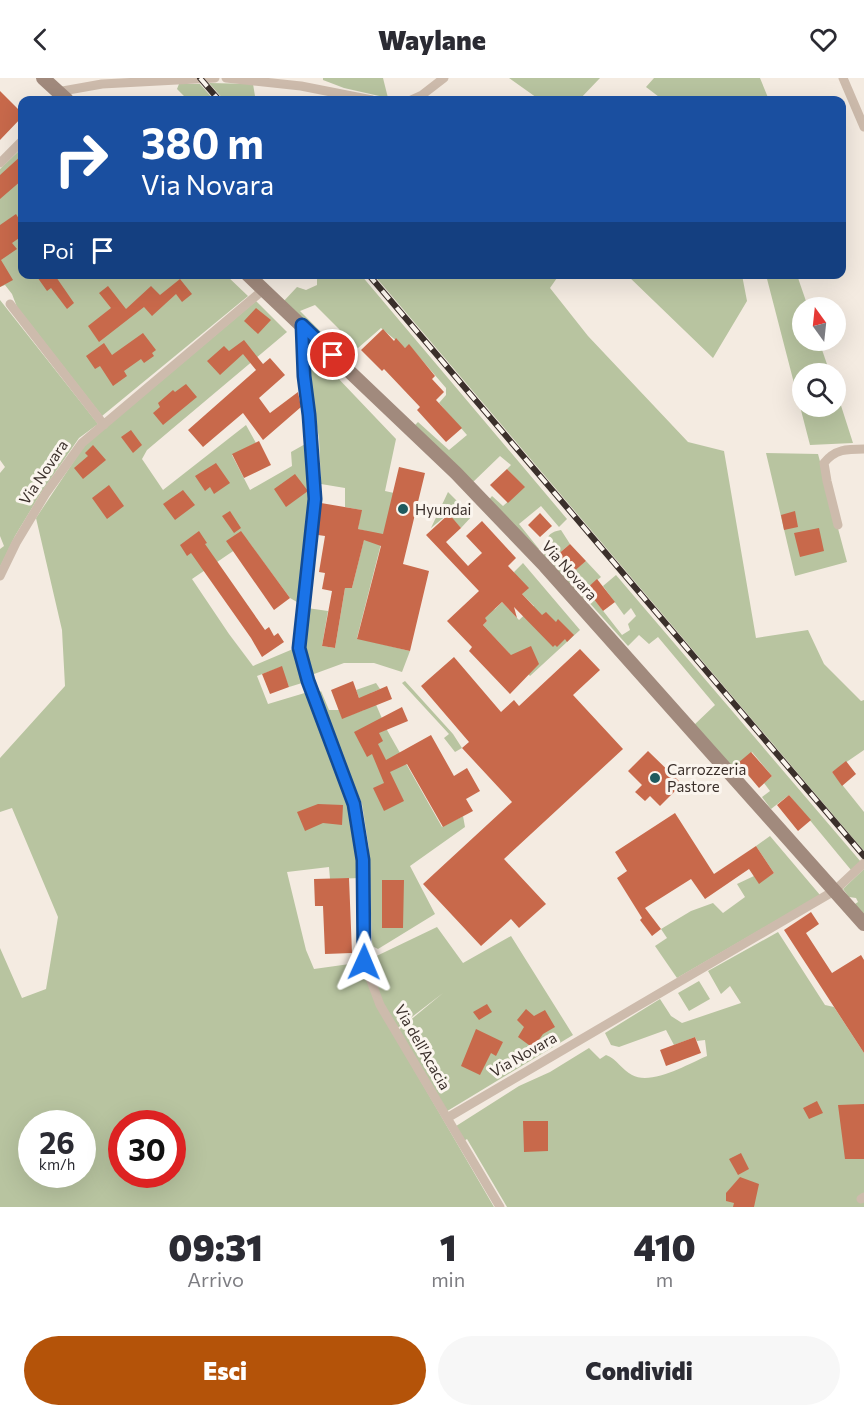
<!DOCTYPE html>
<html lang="it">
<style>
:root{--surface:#fff;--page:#f7f7f7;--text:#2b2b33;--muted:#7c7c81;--accent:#b45309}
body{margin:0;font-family:Commissioner,sans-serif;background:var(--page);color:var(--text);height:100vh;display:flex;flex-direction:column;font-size:22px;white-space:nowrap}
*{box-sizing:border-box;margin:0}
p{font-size:20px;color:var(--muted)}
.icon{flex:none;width:33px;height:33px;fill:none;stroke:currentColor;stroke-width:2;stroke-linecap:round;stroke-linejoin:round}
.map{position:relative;height:1129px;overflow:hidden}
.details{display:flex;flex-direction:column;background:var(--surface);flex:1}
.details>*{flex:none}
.top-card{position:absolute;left:18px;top:18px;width:828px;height:183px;border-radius:12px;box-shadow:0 6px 24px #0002;background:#1a4fa0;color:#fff;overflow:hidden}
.needle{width:39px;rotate:345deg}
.buttons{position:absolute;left:792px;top:219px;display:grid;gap:12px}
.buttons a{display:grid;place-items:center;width:54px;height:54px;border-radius:50%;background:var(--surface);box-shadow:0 6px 24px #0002;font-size:30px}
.speed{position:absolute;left:18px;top:1032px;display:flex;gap:12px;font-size:30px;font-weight:700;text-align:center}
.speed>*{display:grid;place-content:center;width:78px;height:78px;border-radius:50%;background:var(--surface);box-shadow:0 6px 24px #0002;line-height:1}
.speed small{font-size:15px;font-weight:400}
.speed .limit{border:9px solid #d22;background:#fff;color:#111}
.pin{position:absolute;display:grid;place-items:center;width:51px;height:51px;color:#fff;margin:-26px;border:3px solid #fff;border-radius:50%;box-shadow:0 2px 6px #0007}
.me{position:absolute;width:66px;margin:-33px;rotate:1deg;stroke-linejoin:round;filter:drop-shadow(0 0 4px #0008)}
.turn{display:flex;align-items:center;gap:21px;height:126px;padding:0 24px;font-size:27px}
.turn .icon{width:78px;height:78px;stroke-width:2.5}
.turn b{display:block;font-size:42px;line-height:51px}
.then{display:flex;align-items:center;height:57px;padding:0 24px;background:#0003;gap:12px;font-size:22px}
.eta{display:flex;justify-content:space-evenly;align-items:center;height:102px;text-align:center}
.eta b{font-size:36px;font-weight:800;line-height:42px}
.action{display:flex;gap:12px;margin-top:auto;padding:12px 24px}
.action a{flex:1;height:69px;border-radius:36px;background:var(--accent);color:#fff;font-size:24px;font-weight:800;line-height:69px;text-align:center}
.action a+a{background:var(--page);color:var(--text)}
header{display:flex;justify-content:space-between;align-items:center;height:78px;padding:0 24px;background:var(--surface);font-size:27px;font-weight:800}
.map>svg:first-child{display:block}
.green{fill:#b8c4a0;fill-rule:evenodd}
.building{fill:#c8694b}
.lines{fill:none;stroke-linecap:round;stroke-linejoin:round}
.minor{stroke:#cdbbac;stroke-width:9}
.secondary{stroke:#a18a7d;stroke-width:14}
.rail-casing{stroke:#3b302b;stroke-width:6}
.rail{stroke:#fbf5ee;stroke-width:4;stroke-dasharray:11;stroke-linecap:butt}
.route-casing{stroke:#114b97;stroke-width:15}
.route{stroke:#1a73e8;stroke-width:10}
.poi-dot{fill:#1f5a5e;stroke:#fbf5ee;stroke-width:2}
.labels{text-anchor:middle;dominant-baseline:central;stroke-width:6;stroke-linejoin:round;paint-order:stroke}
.street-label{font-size:15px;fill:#3b302b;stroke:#fbf5ee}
.poi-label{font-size:15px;fill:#3b302b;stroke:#fbf5ee;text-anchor:start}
</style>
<header><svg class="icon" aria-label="back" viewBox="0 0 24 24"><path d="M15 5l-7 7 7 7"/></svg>Waylane<svg class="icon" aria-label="heart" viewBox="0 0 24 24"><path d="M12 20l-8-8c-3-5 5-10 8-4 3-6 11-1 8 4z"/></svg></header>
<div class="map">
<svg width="864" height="1129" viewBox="0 0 864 1129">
<rect width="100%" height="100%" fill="#f4ebe1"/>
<path class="green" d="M 323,0 L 383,0 L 388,20 L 344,10 L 323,2 Z
M 509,0 L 600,0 L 579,22 L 540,22 Z
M 654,0 L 760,0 L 769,22 L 663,22 L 646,9 Z
M 209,5 L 253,6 L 255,18 L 250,22 L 224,22 Z
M 179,6 L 200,6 L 214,22 L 188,22 L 177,11 Z
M 22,70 L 22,196 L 226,197 L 248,218 L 102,338 L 17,229 L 12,216 L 5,207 L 0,209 L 0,91 Z
M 317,197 L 361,197 L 567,441 L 559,449 L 541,428 L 519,446 L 539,471 L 536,474 L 488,423 L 492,418 L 503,428 L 524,409 L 507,391 L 511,387 L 500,378 L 472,405 L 415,347 L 418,344 L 449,372 L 467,357 L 439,325 L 446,317 L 446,310 L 409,267 L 405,270 L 381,250 L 358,270 L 315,227 L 300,233 L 337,270 L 334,275 L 282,225 L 297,209 L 306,212 L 317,207 Z
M 374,197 L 559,197 L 550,210 L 588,258 L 688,364 L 724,373 L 756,560 L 808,552 L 824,586 L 861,623 L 864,622 L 864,672 L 832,694 L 864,734 L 864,773 Z
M 627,197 L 742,197 L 747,223 L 713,280 Z
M 766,197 L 797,197 L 808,229 L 802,230 L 802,262 L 819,263 L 830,295 L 802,296 L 802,328 L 836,328 L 836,312 L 853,365 L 810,367 Z
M 0,222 L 98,346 L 79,360 L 41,415 L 15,458 L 0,489 L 0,471 L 4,468 L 0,458 L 0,395 L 5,389 L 0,382 Z
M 256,223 L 287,254 L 147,372 L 142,381 L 163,412 L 246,347 L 256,365 L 232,377 L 250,412 L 292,388 L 291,374 L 307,365 L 310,423 L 297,524 L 290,520 L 248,463 L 192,501 L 229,556 L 253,588 L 293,571 L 302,605 L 289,609 L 281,589 L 257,598 L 268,626 L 308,614 L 350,726 L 361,800 L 330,801 L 329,789 L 287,794 L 306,872 L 314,891 L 364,884 L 437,849 L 463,885 L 511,858 L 573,957 L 444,1035 L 396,954 L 443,915 L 395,952 L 377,928 L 494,1129 L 0,1129 L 0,870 L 22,920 L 46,911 L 58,839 L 12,730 L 0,734 L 0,680 L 65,608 L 62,552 L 36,440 L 84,368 ZM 32,1046 L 82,1046 L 82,1096 L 32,1096 ZM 122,1046 L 172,1046 L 172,1096 L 122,1096 Z
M 314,275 L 396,361 L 385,413 L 394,415 L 357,560 L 410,573 L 402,594 L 374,585 L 344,585 L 314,596 L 309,594 L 301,570 L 307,530 L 328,533 L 322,568 L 335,570 L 345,510 L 352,510 L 366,453 L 358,451 L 361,432 L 345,429 L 345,410 L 321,406 L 319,360 L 306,287 L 306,280 Z
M 766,375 L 818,376 L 847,484 L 795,498 Z
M 448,414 L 472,438 L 461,450 L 448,436 L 431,450 Z
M 561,452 L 570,466 L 556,478 L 571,495 L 586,483 L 601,499 L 586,511 L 622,557 L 630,552 L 628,546 L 636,538 L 631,530 L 624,537 L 603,508 L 616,497 L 861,784 L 851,792 L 789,717 L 771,731 L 762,719 L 770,713 L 764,705 L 772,698 L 752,674 L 731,692 L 693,648 L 715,627 L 658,559 L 649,566 L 639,557 L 628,568 L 586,521 L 581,525 L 541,481 L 548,471 C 545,459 549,454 561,452 Z
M 523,485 L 580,552 L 530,598 L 483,547 L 487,543 L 481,537 L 495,531 L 502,524 L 519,542 L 534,528 L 522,516 L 514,494 Z
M 405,603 L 453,656 L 462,670 L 455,674 L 444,660 L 449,656 L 402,605 Z
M 376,605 L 380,611 L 371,615 L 387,652 L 442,749 L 463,738 L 465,749 L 410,788 L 435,836 L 378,871 L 372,868 L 369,771 L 362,726 L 317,616 L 321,613 L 329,632 L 339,632 L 342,640 L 364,632 L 356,612 Z
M 770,758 L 820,817 L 677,900 L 655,868 L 667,860 L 661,851 L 691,833 L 713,825 L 723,835 L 745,819 L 737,806 L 754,798 L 759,805 L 774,795 L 756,768 Z
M 864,791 L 864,842 L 852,828 L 858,824 L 856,820 L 849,819 L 843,811 Z
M 778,854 L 825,927 L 834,929 L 864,975 L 864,1129 L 507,1129 L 467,1061 L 461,1065 L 453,1050 L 519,1008 L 550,994 L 589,970 L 600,981 L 606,977 C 617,981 622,992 632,997 C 651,1008 688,986 707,978 L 705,962 L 697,963 L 695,959 L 674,967 L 666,952 L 619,969 L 611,967 L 605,955 L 660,921 L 671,938 L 682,945 L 741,925 L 730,908 L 721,916 L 708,893 Z
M 699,903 L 710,921 L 689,933 L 678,915 Z"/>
<path class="building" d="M 0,13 L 22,35 L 22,39 L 0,62 Z
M 22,77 L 22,102 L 0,121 L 0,97 Z
M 16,136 L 22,146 L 22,158 L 12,165 L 17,171 L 1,182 L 13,202 L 0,209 L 0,147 Z
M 35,196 L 54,196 L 74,225 L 67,231 L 51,210 L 47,213 Z
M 180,201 L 192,216 L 182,224 L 176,216 L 152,238 L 144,229 L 99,264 L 88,248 L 111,230 L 99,215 L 108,208 L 126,231 L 151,208 L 160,217 Z
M 256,230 L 271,242 L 258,256 L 244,243 Z
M 383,251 L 394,263 L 396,260 L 405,270 L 409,266 L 435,298 L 432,301 L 444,314 L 436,322 L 462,350 L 446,364 L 417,332 L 420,329 L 384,291 L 382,293 L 361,272 Z
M 143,255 L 156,272 L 152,275 L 154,278 L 144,285 L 141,281 L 124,293 L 127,298 L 113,308 L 100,288 L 95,291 L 86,278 L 104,265 L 112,277 Z
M 244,262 L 263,286 L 270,280 L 285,297 L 259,320 L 270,335 L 298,314 L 301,329 L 263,362 L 243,335 L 203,369 L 188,352 L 256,292 L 243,276 L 220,297 L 207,283 L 224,268 L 229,273 Z
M 186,306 L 197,319 L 163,347 L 153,335 L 160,329 L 158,325 L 173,312 L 175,314 Z
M 131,352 L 142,367 L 133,375 L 121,359 Z
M 259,363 L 271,387 L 244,400 L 232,376 Z
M 93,367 L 106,382 L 83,401 L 74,390 L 88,378 L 85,375 Z
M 216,385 L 230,405 L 214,416 L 210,409 L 205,413 L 195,398 Z
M 399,389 L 425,395 L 403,486 L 429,493 L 410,573 L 357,561 L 381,468 L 364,462 L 352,510 L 345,510 L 335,570 L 322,568 L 332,513 L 322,511 L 325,495 L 319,494 L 325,458 L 318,457 L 321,425 L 362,432 L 358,451 L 383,456 Z
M 507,391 L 525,409 L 508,425 L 490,407 Z
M 295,396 L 308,413 L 286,429 L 274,411 Z
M 109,407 L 124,428 L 107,441 L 92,420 Z
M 183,412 L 195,427 L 175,442 L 163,426 Z
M 230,433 L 241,450 L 234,455 L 222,438 Z
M 795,433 L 798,449 L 784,452 L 781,437 Z
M 540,435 L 552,448 L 540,459 L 528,447 Z
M 449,436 L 461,450 L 446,464 L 468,488 L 482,475 L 466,458 L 482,443 L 516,480 L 508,488 L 529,510 L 522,516 L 542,537 L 546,534 L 556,544 L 558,541 L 574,557 L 567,564 L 565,561 L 557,569 L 555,567 L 553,569 L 514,529 L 517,540 L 502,524 L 485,540 L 487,543 L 483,547 L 511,577 L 531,568 L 539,586 L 510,616 L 469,573 L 472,569 L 447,543 L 479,513 L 426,457 Z
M 819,450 L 824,473 L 800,479 L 794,455 Z
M 199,453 L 207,465 L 205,466 L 265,552 L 269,549 L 274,558 L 278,555 L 284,564 L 262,579 L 251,560 L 191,475 L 187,478 L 180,467 Z
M 241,453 L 290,520 L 274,532 L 226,463 Z
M 570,466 L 586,483 L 572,495 L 556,478 Z
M 597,501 L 615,524 L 603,533 L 586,511 Z
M 580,571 L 600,592 L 573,617 L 623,671 L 504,781 L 546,826 L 519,850 L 511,841 L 481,868 L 423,806 L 512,724 L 462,670 L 469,664 L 421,608 L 454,579 L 501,634 L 514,622 L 519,628 Z
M 282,588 L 289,609 L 270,616 L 262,596 Z
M 353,603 L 359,620 L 387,608 L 392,621 L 342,641 L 331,612 Z
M 402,629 L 408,643 L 379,655 L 383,663 L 378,666 L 386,682 L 431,657 L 454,698 L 467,690 L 480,713 L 466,721 L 473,733 L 443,749 L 407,686 L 390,694 L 404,723 L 384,733 L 373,710 L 384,705 L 372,676 L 367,679 L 354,654 Z
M 648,673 L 682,706 L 660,728 L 650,718 L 645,723 L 635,714 L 642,707 L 628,693 Z
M 751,674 L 772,698 L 759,710 L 738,685 Z
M 846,683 L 856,696 L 842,708 L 832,694 Z
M 789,717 L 811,742 L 798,753 L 777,727 Z
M 318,726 L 343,727 L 342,747 L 323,745 L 305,753 L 297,734 Z
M 675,735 L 714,796 L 756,768 L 774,795 L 759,806 L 749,791 L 705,821 L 691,801 L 645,830 L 661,851 L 652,858 L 640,842 L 642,840 L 617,800 L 627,793 L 615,774 Z
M 349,800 L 352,875 L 325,876 L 323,828 L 315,828 L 314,801 Z
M 382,802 L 404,802 L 403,850 L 382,850 Z
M 811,834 L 819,846 L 806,855 L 832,895 L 861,877 L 864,882 L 864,975 L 784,852 Z
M 487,926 L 492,934 L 479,942 L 473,934 Z
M 526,931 L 534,938 L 545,932 L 555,949 L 543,956 L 533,970 L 518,959 L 524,949 L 517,942 Z
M 476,951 L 503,964 L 496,978 L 491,975 L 480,997 L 461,988 Z
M 695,959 L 701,975 L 666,988 L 660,972 Z
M 817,1023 L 823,1035 L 809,1041 L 803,1030 Z
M 864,1026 L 864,1081 L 845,1081 L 838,1027 Z
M 523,1043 L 548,1043 L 548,1073 L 524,1074 Z
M 741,1075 L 749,1091 L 738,1097 L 729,1081 Z
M 740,1099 L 759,1106 L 754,1129 L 733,1129 L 734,1125 L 726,1123 L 726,1115 Z"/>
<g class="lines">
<path class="minor" d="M 226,0 L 301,8 L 372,22
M 843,0 L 864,49
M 57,14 L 102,6 L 215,0
M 411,22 L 422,17 L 444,0
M 0,85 L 22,63
M 10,226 L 104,347
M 302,247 L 304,298 L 309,337 L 315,421 L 299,570 L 308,603 L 354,726 L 363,782 L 364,884 L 380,927 L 500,1129
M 838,447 L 827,403 L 824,385 C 835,371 847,371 864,371
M 0,498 L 16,465 L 46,415 L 82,365 L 263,212
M 447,1040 L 834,813 L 864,785
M 861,1121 L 864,1119"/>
<path class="secondary" d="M 43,0 L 67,22
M 247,196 L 456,395 L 545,488 L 864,846"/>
<g class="rail-casing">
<path id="rail" d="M 200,0 L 219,22
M 368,196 L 864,778"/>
</g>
<use href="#rail" class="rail"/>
</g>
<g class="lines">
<g class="route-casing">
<path id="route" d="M 333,277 L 302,247 L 304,298 L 309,337 L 315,421 L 299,570 L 308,603 L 354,726 L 363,782 L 364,884"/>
</g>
<use href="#route" class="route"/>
</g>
<g class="poi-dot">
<circle cx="403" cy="431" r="6"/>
<circle cx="655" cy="700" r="6"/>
</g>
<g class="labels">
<g class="street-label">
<text transform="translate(43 394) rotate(-56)">Via Novara</text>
<text transform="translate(570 492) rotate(48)">Via Novara</text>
<text transform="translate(423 969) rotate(60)">Via dell'Acacia</text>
<text transform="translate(523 976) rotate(-30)">Via Novara</text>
</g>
<g class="poi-label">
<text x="415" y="431">Hyundai</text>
<text x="667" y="691">Carrozzeria<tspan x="667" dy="17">Pastore</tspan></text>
</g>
</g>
</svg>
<div class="buttons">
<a><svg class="needle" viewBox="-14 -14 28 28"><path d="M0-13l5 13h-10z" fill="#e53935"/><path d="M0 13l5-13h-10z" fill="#7c7c81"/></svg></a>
<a><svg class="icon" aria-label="search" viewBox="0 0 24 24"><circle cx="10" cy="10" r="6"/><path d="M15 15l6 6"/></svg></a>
</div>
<div class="speed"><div>26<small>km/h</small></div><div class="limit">30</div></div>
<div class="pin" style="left:333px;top:277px;background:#d93025"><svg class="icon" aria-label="arrive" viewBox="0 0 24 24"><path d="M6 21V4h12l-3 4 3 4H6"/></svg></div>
<svg class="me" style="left:364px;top:884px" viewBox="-20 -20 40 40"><path d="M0-17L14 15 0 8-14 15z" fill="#1a73e8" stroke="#fff" stroke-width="4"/></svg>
<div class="top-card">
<div class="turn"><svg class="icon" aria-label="right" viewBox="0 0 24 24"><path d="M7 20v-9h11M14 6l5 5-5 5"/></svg><div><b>380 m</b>Via Novara</div></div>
<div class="then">Poi<svg class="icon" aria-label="arrive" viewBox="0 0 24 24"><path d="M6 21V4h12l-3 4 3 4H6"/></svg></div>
</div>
</div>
<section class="details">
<div class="eta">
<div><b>09:31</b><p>Arrivo</p></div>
<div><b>1</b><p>min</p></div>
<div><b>410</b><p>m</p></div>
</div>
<div class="action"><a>Esci</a><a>Condividi</a></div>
</section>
